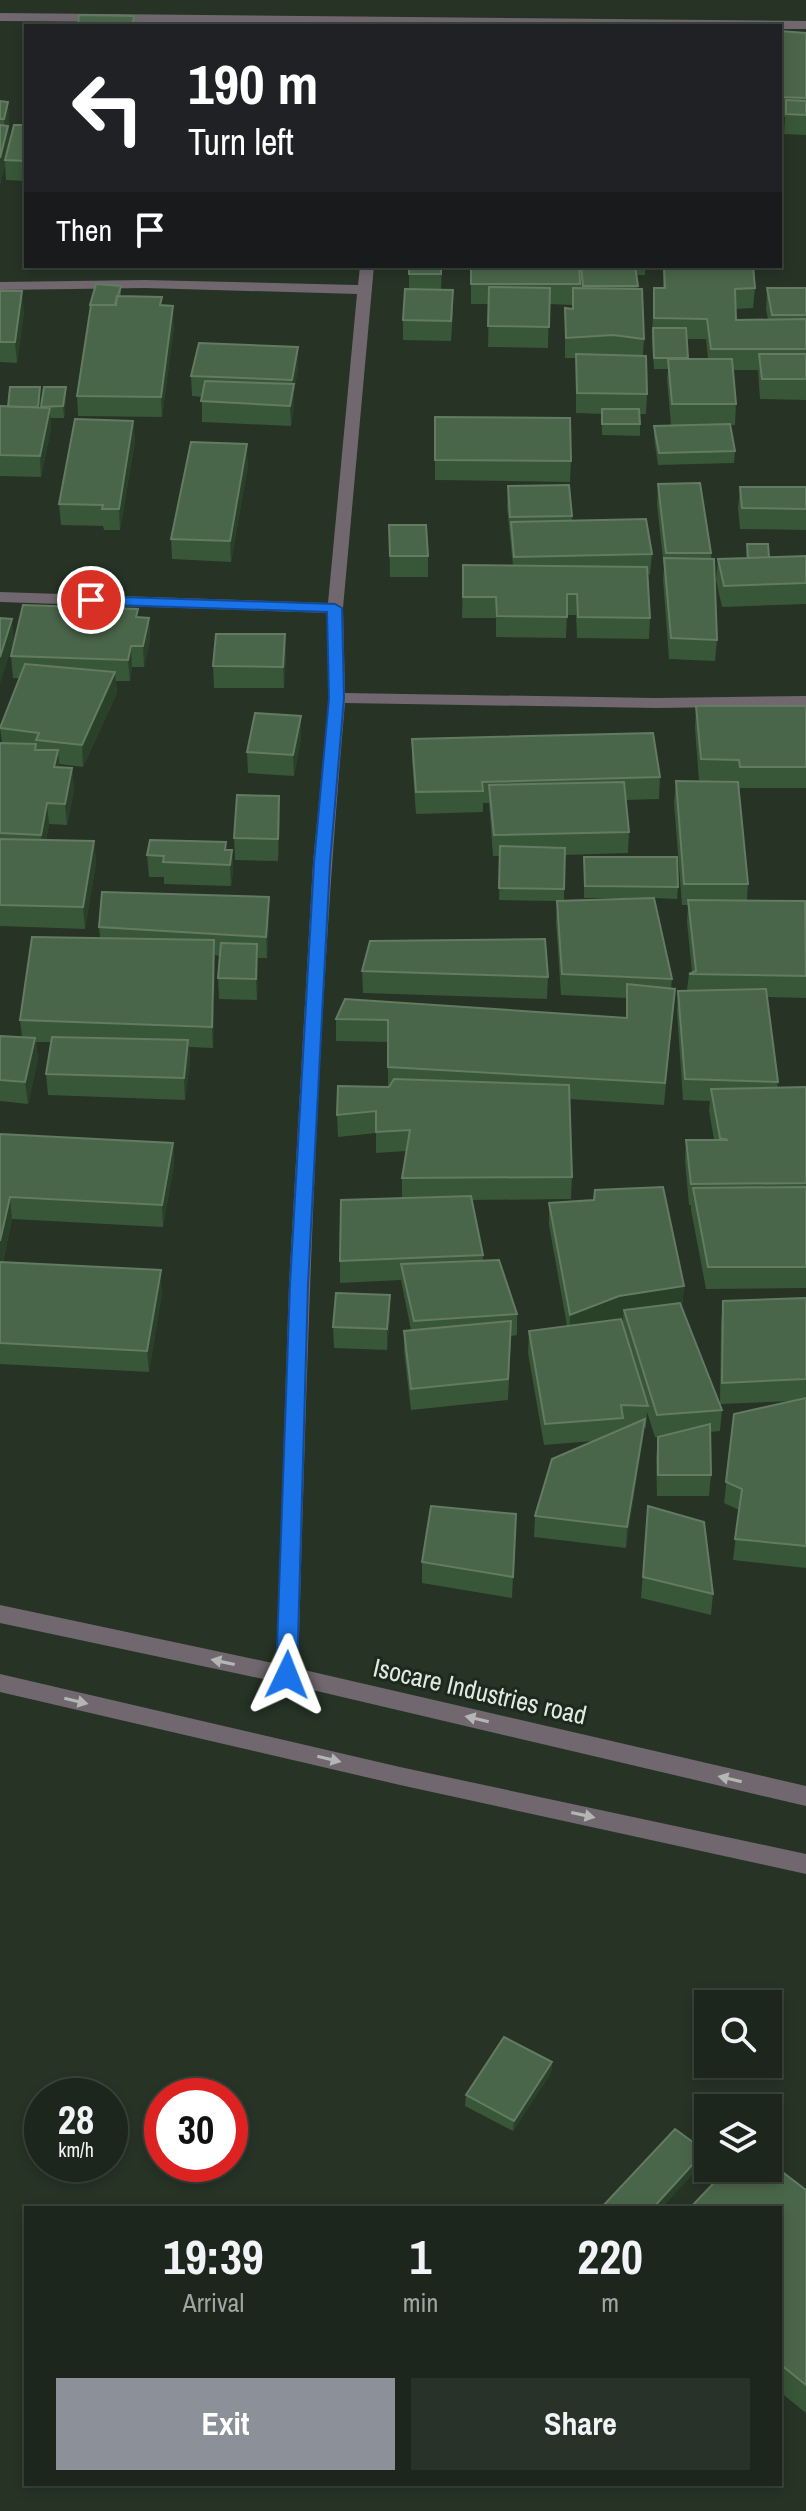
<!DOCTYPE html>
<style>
:root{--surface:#1c261c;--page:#293229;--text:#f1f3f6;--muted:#a0a5a3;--line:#3a433b;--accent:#8c9099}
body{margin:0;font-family:"Archivo Narrow",sans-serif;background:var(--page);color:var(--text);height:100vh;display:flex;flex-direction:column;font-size:30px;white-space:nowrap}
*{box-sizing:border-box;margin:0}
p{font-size:26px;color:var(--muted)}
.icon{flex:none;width:44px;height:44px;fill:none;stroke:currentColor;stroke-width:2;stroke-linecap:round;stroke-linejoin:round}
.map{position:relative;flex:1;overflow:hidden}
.details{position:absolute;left:24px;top:2206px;width:758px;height:280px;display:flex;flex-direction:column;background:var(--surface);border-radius:0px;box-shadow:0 4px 12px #0003,0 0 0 2px var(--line)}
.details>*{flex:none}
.top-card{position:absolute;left:24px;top:24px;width:758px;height:244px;border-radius:0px;box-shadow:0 4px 12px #0003,0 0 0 2px var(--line);background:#202124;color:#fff;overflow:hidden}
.fabs{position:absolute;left:694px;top:1990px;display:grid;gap:16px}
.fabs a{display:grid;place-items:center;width:88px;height:88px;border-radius:0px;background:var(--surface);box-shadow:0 4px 12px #0003,0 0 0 2px var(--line);font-size:40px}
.speed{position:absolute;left:24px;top:2078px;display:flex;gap:16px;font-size:40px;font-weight:700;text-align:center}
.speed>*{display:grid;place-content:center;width:104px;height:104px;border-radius:50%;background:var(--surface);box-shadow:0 4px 12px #0003,0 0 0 2px var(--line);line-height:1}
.speed small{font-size:20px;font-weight:400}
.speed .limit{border:12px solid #d22;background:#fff;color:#111}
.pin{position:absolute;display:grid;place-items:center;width:68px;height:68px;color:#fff;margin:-34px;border:4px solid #fff;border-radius:50%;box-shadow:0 2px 8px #0007}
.me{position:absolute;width:88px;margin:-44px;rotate:2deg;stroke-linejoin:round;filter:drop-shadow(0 0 6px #0008)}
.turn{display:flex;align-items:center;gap:28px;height:168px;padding:0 32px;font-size:36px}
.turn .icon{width:104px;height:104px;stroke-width:2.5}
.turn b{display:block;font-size:56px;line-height:68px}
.then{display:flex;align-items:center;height:76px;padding:0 32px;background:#0003;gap:16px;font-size:30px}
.eta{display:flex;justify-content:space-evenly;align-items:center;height:136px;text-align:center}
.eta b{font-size:48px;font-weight:800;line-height:56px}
.button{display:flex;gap:16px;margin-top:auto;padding:16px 32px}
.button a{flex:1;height:92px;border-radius:0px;background:var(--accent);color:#fff;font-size:32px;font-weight:800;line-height:92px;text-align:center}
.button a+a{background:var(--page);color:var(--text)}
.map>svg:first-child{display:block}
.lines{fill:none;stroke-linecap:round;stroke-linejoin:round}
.minor{fill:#70686e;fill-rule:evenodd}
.tertiary{fill:#70686e;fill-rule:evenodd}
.wall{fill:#385638;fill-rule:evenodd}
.shaded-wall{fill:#294129}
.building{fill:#4a664a;stroke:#627b62;stroke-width:2}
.oneway{fill:#b4b6b3}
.route{fill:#1a73e8;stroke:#114b97;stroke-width:2}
.labels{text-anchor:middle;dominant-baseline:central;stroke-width:6;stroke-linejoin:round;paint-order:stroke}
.street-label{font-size:26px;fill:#e1eae1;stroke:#1c291c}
</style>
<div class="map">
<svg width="806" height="2511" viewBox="0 0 806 2511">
<rect width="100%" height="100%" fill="#263325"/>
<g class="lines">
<path class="minor" d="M 0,13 L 806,21 L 806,29 L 780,29 L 780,26 L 0,21 Z
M 360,266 L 374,266 L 343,608 L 345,693 L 656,698 L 806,696 L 806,706 L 656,708 L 345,703 C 316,1027 307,1351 298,1675 L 295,1681 L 287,1684 L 279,1681 L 276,1675 L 289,1284 L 313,863 L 329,698 L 327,613 L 0,602 L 0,592 L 328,603 L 357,294 L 145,288 L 0,290 L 0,282 L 145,280 L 358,285 Z"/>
<path class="tertiary" d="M 0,1605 L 287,1666 L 806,1786 L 806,1806 L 287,1684 L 0,1623 Z
M 0,1674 L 400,1767 L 806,1854 L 806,1874 L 400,1785 L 0,1692 Z"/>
</g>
<path class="wall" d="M 780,31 L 806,33 L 806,135 L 784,134 L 785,117 L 780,116 Z
M 0,101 L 8,102 L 9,141 L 26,125 L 26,181 L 6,180 L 5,165 L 0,184 Z
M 287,266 L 317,266 L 315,267 Z
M 409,266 L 442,266 L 441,290 L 453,311 L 451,341 L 403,340 L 403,320 L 409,289 Z
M 471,266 L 645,266 L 645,275 L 636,275 L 644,339 L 643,355 L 647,394 L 646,414 L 640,414 L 640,436 L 602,435 L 602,414 L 576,413 L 576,358 L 565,358 L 565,308 L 572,309 L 572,305 L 549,304 L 548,348 L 488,347 L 489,304 L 471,304 Z
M 663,266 L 753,266 L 755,288 L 753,308 L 736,309 L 736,320 L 768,319 L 766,309 L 767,288 L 806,288 L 806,400 L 760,399 L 758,370 L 733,370 L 736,404 L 735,425 L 730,425 L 735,451 L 734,463 L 658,465 L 654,438 L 654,426 L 711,425 L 671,425 L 667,379 L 668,369 L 654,369 L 652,339 L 654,288 L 663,288 ZM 687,339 L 706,339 L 708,359 L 688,359 Z
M 121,286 L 121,296 L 162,306 L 174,326 L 162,417 L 78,416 L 77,396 L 90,310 L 90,305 Z
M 0,291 L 24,311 L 17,363 L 0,362 Z
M 298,367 L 294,392 L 294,405 L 291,426 L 202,422 L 202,397 L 192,396 L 191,376 Z
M 66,398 L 64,418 L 50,418 L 51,428 L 41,477 L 0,476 L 0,406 L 8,407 L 41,399 L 40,408 Z
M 435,417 L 571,461 L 570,482 L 435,480 Z
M 133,421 L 135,441 L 120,530 L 104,530 L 103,526 L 61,525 L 59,504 Z
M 248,465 L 231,562 L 172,559 L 171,539 Z
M 658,484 L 711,553 L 717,640 L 715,661 L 669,659 L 663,579 L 664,568 L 657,504 Z
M 508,486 L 572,516 L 572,521 L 652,554 L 650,574 L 648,575 L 650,618 L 649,639 L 577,638 L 576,615 L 567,615 L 566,638 L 496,637 L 496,618 L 462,618 L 463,565 L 513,566 L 507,507 Z
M 740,487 L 806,487 L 806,530 L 740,529 L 738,508 Z
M 389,525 L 428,556 L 428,577 L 390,577 Z
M 747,544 L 769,557 L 806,556 L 806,604 L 722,607 L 716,580 L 718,559 L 746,558 Z
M 139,618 L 149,618 L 150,639 L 144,667 L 132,667 L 130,681 L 116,681 L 117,693 L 83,767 L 59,764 L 59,768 L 72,768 L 74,790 L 67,825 L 49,824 L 46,840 L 94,841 L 96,863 L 85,929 L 0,926 L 0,743 L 2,743 L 0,728 L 20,678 L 13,678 L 11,656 Z
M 285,634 L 286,655 L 284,688 L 214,688 L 213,666 Z
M 696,706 L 806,706 L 806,788 L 739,788 L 748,884 L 747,900 L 806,907 L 806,998 L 767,997 L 778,1082 L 777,1088 L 806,1087 L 806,1288 L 706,1289 L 691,1210 L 691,1205 L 689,1205 L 685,1161 L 686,1140 L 714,1140 L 709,1110 L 710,1101 L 683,1100 L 677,1012 L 678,991 L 687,990 L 689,974 L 692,972 L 687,922 L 688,905 L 682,905 L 674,803 L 676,781 L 737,782 L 699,781 L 695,728 Z
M 301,738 L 294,776 L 248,773 L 247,752 Z
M 412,739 L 660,777 L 659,799 L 626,800 L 629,832 L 628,853 L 565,855 L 564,900 L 646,898 L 584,898 L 584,857 L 678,887 L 677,899 L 654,898 L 672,979 L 671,989 L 675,989 L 664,1105 L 569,1099 L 572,1177 L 571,1199 L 472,1200 L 483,1255 L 483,1261 L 517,1314 L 517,1335 L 511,1336 L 508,1400 L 411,1410 L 404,1352 L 404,1331 L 411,1330 L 401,1280 L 340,1283 L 340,1261 L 402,1198 L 402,1178 L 407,1151 L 376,1153 L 376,1133 L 338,1137 L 337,1115 L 388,1087 L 388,1042 L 336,1041 L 336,1019 L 626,1017 L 627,998 L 561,995 L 556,922 L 557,901 L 499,900 L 500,856 L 493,856 L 489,803 L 483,803 L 483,812 L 416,814 L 412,760 Z
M 280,817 L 278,861 L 235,860 L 234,838 Z
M 226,842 L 226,850 L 232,850 L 233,871 L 231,886 L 164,884 L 164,877 L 149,877 L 147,855 Z
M 269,919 L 267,958 L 258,958 L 257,1000 L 219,999 L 218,978 L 219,956 L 215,955 L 213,1048 L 189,1047 L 190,1061 L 185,1100 L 48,1095 L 46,1074 L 51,1042 L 36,1042 L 38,1059 L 28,1104 L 0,1101 L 0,1036 L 22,1037 L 20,1020 L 100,938 L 99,927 Z
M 362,971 L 548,977 L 547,999 L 363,993 Z
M 0,1134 L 173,1143 L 174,1164 L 163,1227 L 12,1219 L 3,1262 L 162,1292 L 149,1372 L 0,1364 Z
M 549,1203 L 684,1286 L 682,1308 L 720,1404 L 721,1323 L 723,1301 L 806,1298 L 806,1568 L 733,1560 L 739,1510 L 724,1503 L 734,1414 L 794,1401 L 720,1404 L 722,1410 L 720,1431 L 710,1432 L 711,1475 L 709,1496 L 657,1496 L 656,1458 L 658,1437 L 655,1437 L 647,1412 L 646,1428 L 644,1427 L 626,1548 L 534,1537 L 535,1516 L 593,1441 L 544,1445 L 528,1353 L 529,1331 L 567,1326 L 549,1225 ZM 623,1317 L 623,1325 L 613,1320 L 617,1318 Z
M 390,1295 L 390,1316 L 387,1350 L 334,1348 L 333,1327 Z
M 648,1506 L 713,1594 L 711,1615 L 641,1598 Z
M 516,1514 L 512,1598 L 422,1583 L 422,1562 Z
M 552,2062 L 551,2073 L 513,2131 L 465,2106 L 466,2095 Z
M 806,2190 L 806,2413 L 780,2392 L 780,2208 Z"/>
<path class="shaded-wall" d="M 8,102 L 10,145 L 5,160 L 5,165 L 0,184 L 0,158 L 5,137 L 4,119 Z
M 22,291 L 24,311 L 17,363 L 15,342 Z
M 173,306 L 174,326 L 162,417 L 161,397 Z
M 298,347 L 298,367 L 294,392 L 294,405 L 291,426 L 290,406 L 292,392 L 292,380 Z
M 40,387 L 41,399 L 39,418 L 38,407 Z
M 66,387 L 66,398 L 64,418 L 63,406 Z
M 50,408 L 51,428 L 41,477 L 40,456 Z
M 133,421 L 135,441 L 120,530 L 119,509 Z
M 247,444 L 248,465 L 231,562 L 230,541 Z
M 149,618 L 150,639 L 144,667 L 143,646 Z
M 12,619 L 14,640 L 0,684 L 0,657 Z
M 285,634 L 286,655 L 284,688 L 283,667 Z
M 131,646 L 132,667 L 130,681 L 128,660 Z
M 115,672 L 117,693 L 83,767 L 82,745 Z
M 301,716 L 301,738 L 294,776 L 293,755 Z
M 58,750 L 60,771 L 54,767 Z
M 72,768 L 74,790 L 67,825 L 65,804 Z
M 279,796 L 280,817 L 278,861 L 278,839 Z
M 47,803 L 49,824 L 43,856 L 41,835 Z
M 94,841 L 96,863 L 85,929 L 83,907 Z
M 232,850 L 233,871 L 231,886 L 230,865 Z
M 269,897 L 269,919 L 267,958 L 266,937 Z
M 214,940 L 215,962 L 213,1048 L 212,1027 Z
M 257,944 L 258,965 L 257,1000 L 256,979 Z
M 35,1038 L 38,1059 L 28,1104 L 25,1082 Z
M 188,1040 L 190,1061 L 185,1100 L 184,1078 Z
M 173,1143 L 174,1164 L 163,1227 L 162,1205 Z
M 10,1197 L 12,1219 L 0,1275 L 0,1241 Z
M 161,1270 L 162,1292 L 149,1372 L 147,1351 Z
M 684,1286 L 682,1308 L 626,1317 L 624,1310 L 623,1317 L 617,1318 L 569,1337 L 570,1315 L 619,1296 Z
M 390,1295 L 390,1316 L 387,1350 L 387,1329 Z
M 645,1419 L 643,1440 L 626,1548 L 627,1527 Z
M 552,2062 L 551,2073 L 513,2131 L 514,2121 Z
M 705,2151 L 704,2162 L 662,2208 L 653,2208 Z"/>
<path class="building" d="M 79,15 L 134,16 L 132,26 L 78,26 Z
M 780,31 L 806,33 L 806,98 L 780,97 Z
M 786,100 L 806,101 L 806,115 L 786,114 Z
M 0,101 L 8,102 L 4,119 L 0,119 Z
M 0,125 L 8,126 L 0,158 Z
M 14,125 L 26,125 L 26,161 L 5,160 Z
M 409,266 L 441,266 L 441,274 L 409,274 Z
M 471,266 L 579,266 L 580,284 L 471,284 Z
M 581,266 L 635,266 L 638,286 L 583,286 Z
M 664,266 L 753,266 L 755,288 L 735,289 L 736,320 L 806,319 L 806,349 L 711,349 L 707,319 L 654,318 L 654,288 L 665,288 Z
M 96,284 L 121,286 L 118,296 L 117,296 L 115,305 L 90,305 Z
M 489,287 L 550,288 L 549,327 L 488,326 Z
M 573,288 L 642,289 L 644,339 L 613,335 L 566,338 L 565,308 L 573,309 Z
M 767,288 L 806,288 L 806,315 L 772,315 Z
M 405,289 L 453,290 L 451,321 L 403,320 Z
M 0,291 L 22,291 L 15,342 L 0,342 Z
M 117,296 L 162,297 L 160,305 L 173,306 L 161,397 L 77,396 L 91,305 L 116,305 Z
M 653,328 L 686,328 L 688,358 L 654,358 Z
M 199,343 L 298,347 L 292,380 L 191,376 Z
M 576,354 L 646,356 L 647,394 L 577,393 Z
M 759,354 L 806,354 L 806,379 L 762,379 Z
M 668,359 L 732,359 L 736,404 L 672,404 Z
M 205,381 L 294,384 L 290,406 L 201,401 Z
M 10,387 L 40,387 L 38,407 L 8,407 Z
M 44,387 L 66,387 L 63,406 L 41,407 Z
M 0,406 L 50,408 L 40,456 L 0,455 Z
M 602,409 L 639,409 L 640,424 L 602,424 Z
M 435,417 L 570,418 L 571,461 L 435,460 Z
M 75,419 L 133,421 L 119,509 L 102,509 L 103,505 L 59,504 Z
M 730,424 L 735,451 L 659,453 L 654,426 Z
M 191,442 L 247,444 L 230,541 L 171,539 Z
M 700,483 L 711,553 L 666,553 L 658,484 Z
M 569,485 L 572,516 L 510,517 L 508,486 Z
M 740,487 L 806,487 L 806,509 L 742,508 Z
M 646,519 L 652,554 L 514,557 L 511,522 Z
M 389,525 L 426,525 L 428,556 L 390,556 Z
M 747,544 L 768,544 L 769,557 L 748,558 Z
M 806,556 L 806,583 L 724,586 L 718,559 Z
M 664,558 L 714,559 L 717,640 L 671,638 Z
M 463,565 L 647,567 L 650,618 L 578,617 L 577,594 L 567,594 L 567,617 L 497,616 L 496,597 L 463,597 Z
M 23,605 L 138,609 L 136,617 L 149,618 L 143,646 L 131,646 L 128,660 L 11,656 Z
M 0,618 L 12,619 L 0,657 Z
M 216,634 L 285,634 L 283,667 L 213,666 Z
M 25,664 L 115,672 L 82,745 L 36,740 L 39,733 L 0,728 Z
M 696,706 L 806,706 L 806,767 L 740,767 L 739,760 L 701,759 Z
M 255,713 L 301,716 L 293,755 L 247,752 Z
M 653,733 L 660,777 L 482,782 L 483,791 L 416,792 L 412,739 Z
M 0,743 L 36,744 L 35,750 L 58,750 L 54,767 L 72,768 L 65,804 L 47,803 L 41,835 L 0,833 Z
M 676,781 L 738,782 L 748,884 L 684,884 Z
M 624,782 L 629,832 L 494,835 L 489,785 Z
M 237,795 L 279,796 L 278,839 L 234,838 Z
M 0,839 L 94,841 L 83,907 L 0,905 Z
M 150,840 L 226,842 L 225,850 L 232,850 L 230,865 L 163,862 L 164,856 L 147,855 Z
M 500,846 L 565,848 L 564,889 L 499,888 Z
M 584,857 L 677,857 L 678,887 L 585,886 Z
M 102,892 L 269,897 L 266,937 L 99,927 Z
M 654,898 L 672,979 L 562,974 L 557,901 Z
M 688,900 L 805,901 L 806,976 L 689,974 L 696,971 Z
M 32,937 L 214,940 L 212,1027 L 20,1020 Z
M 545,939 L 548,977 L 362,971 L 370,941 Z
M 221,943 L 257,944 L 256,979 L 218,978 Z
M 627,984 L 675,989 L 665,1083 L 388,1067 L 388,1020 L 336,1019 L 345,999 L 627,1018 Z
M 766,989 L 778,1082 L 685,1079 L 678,991 Z
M 0,1036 L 35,1038 L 25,1082 L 0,1080 Z
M 52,1037 L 188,1040 L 184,1078 L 46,1074 Z
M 394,1079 L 569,1085 L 572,1177 L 402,1178 L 410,1130 L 376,1132 L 376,1111 L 337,1115 L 338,1086 L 389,1087 Z
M 806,1087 L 806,1183 L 691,1184 L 686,1140 L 728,1140 L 720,1138 L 711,1089 Z
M 0,1134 L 173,1143 L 162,1205 L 10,1197 L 0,1241 Z
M 663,1187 L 684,1286 L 619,1296 L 570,1315 L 549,1203 L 594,1200 L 595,1190 Z
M 806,1187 L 806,1267 L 708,1267 L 693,1188 Z
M 471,1196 L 483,1255 L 340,1261 L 341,1200 Z
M 499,1260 L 517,1314 L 414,1321 L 401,1264 Z
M 0,1262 L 161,1270 L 147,1351 L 0,1343 Z
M 336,1293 L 390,1295 L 387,1329 L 333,1327 Z
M 806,1298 L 806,1379 L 722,1383 L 723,1301 Z
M 680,1303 L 722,1410 L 657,1415 L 624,1310 Z
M 621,1319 L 648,1406 L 621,1405 L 623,1418 L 545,1424 L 529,1331 Z
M 511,1321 L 508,1379 L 411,1389 L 404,1331 Z
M 806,1398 L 806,1546 L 735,1539 L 742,1489 L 726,1482 L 734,1414 Z
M 645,1419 L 627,1527 L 535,1516 L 552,1459 Z
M 710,1424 L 711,1475 L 658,1475 L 658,1437 Z
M 431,1506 L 516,1514 L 513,1577 L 422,1562 Z
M 648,1506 L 704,1522 L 713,1594 L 643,1577 Z
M 504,2037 L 552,2062 L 514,2121 L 466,2095 Z
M 675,2129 L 705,2151 L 653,2208 L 601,2208 Z
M 768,2161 L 806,2190 L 806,2385 L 780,2364 L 780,2208 L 690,2208 L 728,2168 L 768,2168 Z"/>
<defs><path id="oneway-solid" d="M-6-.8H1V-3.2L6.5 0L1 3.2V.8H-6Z" transform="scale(2)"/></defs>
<g class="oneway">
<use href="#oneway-solid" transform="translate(223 1662) rotate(-168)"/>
<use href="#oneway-solid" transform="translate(76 1701) rotate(13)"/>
<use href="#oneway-solid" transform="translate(477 1719) rotate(-167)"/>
<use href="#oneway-solid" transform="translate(329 1759) rotate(13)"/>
<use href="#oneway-solid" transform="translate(730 1779) rotate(-167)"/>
<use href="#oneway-solid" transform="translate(583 1815) rotate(12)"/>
</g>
<path class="route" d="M 91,596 L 335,604 L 342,608 L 344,698 L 330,863 L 308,1284 L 297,1675 L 294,1681 L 279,1681 L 276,1675 L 290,1284 L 314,863 L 329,698 L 327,612 L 86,604 L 84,600 Z"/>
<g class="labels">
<g class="street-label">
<text transform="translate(480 1691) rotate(13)">Isocare Industries road</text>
</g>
</g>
</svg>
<div class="fabs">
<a><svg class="icon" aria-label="search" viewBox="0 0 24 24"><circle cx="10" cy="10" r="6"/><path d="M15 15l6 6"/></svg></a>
<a><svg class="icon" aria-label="layers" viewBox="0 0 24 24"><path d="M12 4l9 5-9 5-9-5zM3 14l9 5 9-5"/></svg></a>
</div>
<div class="speed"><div>28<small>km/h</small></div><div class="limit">30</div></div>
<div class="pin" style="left:91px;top:600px;background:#d93025"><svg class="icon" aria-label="arrive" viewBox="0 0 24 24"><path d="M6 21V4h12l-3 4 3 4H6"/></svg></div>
<svg class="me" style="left:287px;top:1675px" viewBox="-20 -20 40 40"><path d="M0-17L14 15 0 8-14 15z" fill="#1a73e8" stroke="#fff" stroke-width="4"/></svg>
<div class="top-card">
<div class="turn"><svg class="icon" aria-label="left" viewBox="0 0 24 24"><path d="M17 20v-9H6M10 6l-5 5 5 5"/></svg><div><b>190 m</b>Turn left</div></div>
<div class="then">Then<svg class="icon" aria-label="arrive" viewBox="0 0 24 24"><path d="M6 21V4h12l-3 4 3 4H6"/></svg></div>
</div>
<section class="details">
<div class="eta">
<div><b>19:39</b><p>Arrival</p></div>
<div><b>1</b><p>min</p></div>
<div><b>220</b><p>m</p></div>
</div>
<div class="button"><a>Exit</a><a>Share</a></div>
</section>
</div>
